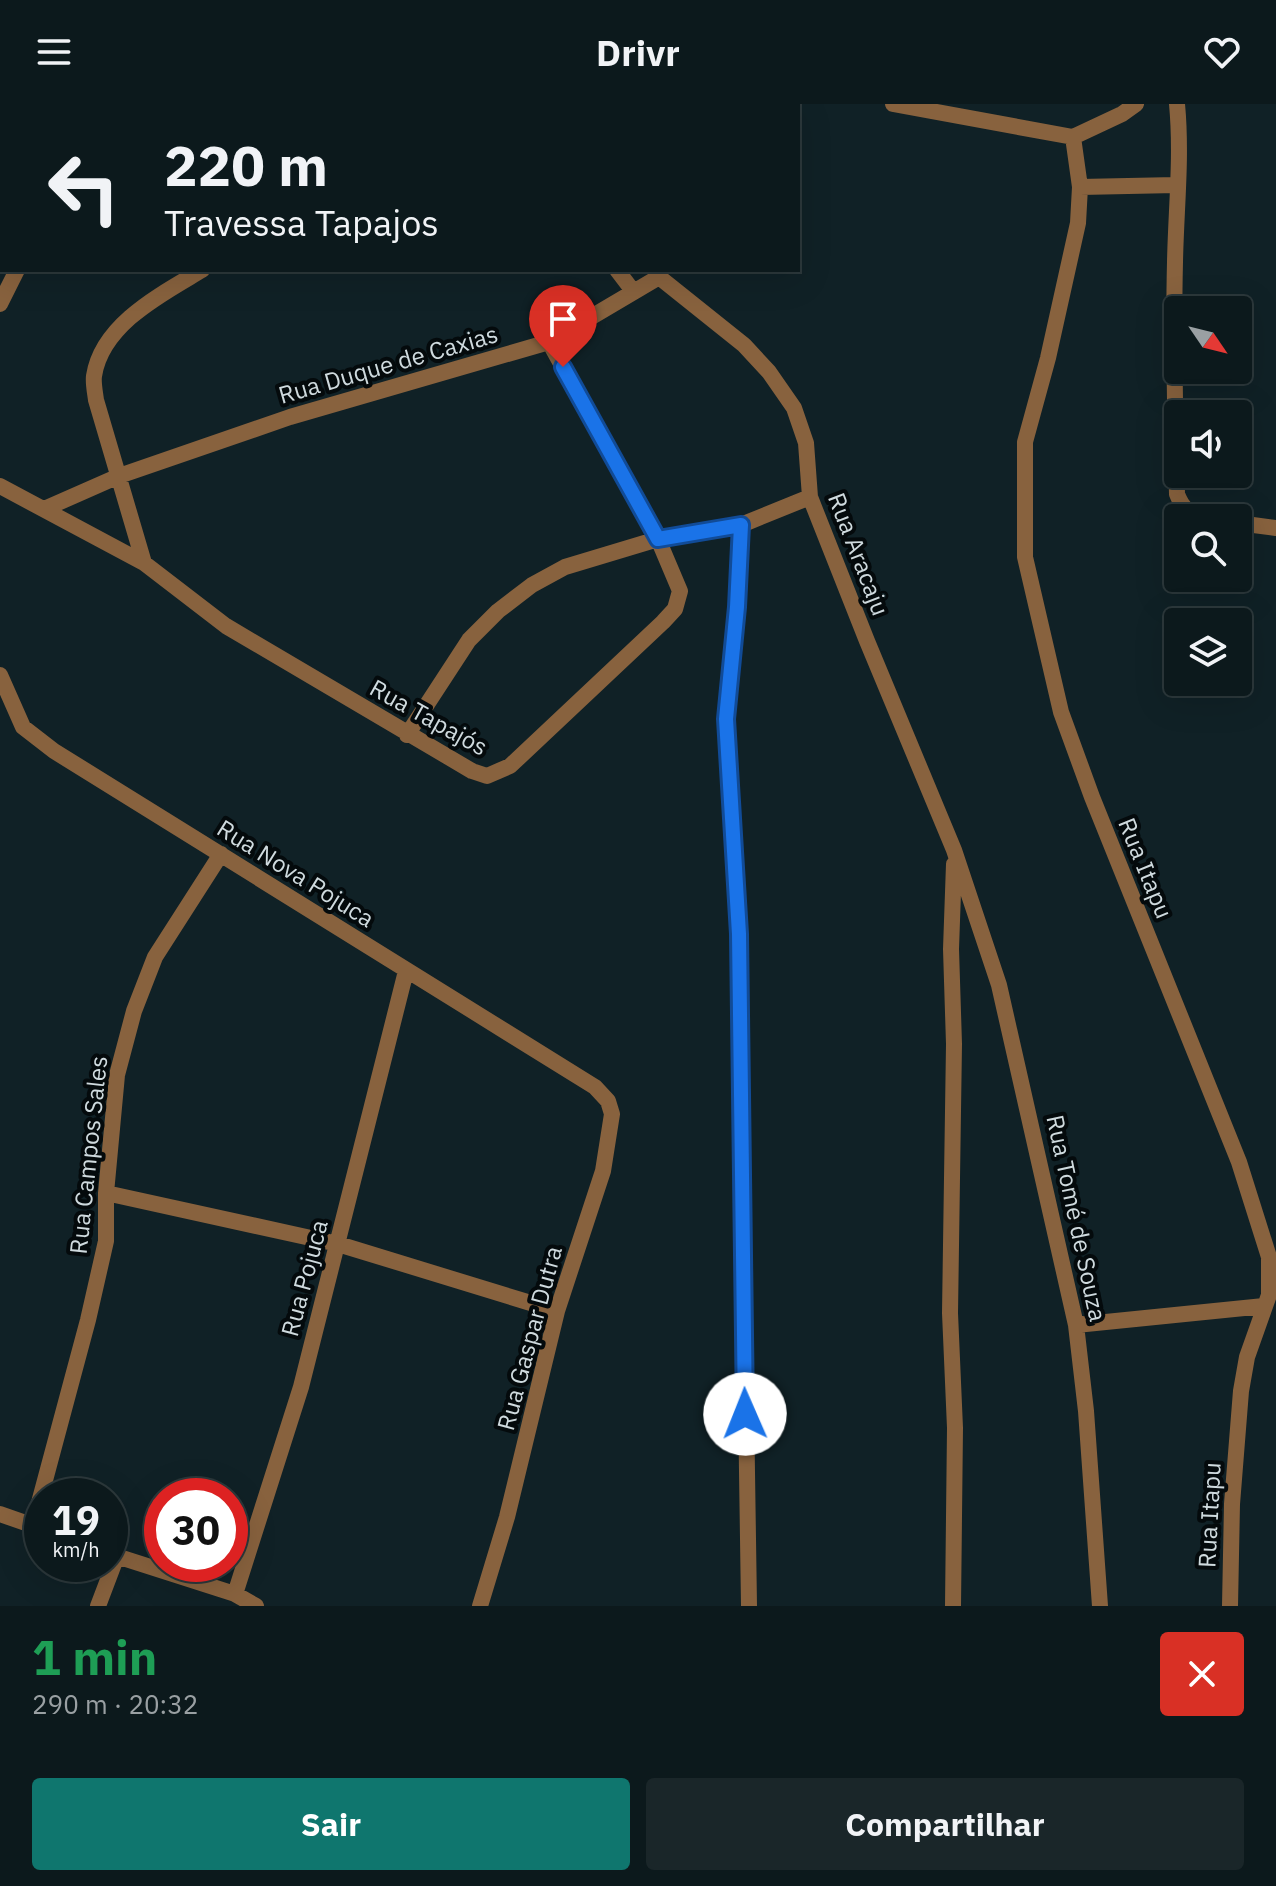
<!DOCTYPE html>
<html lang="pt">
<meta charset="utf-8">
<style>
:root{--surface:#0c191c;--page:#1a2629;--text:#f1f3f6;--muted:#9aa0a3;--line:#2c383b;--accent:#0f766e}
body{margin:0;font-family:"IBM Plex Sans",sans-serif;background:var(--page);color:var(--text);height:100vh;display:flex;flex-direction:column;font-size:30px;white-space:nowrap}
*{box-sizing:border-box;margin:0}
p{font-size:26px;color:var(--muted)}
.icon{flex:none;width:44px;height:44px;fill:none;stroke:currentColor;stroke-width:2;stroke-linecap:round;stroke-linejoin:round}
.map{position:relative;height:1502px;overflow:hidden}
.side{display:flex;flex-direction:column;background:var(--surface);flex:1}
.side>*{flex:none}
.banner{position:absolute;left:0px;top:0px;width:800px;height:168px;box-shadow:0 8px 32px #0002,0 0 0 2px var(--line);background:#0c191c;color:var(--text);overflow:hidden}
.needle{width:52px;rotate:125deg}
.tools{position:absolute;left:1164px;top:192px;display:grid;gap:16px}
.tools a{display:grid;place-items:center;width:88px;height:88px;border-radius:8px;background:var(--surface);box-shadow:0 8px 32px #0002,0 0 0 2px var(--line);font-size:40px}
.speed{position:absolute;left:24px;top:1374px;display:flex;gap:16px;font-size:40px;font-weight:700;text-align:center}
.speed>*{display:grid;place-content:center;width:104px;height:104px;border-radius:50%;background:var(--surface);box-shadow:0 8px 32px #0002,0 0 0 2px var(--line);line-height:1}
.speed small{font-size:20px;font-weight:400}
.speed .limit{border:12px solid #d22;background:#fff;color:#111}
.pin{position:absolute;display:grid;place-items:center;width:68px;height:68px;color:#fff;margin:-82px -34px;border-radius:50% 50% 50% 0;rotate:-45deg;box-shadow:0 0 8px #0007}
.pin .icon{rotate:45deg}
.me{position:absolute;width:88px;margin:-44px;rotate:359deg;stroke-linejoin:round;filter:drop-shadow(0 0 6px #0008)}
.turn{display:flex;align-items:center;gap:28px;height:168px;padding:0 32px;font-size:36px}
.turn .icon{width:104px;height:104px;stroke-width:2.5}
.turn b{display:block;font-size:56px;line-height:68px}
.round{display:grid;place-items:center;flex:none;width:84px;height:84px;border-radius:8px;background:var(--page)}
.summary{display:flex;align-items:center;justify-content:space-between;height:136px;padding:0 32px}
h1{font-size:48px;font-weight:800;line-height:60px;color:#1e9e55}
.primary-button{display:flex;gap:16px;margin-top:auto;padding:16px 32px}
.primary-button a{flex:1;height:92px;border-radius:8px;background:var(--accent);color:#fff;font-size:32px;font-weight:800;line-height:92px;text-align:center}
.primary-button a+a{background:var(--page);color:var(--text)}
header{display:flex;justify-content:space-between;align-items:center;height:104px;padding:0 32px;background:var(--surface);font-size:36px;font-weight:800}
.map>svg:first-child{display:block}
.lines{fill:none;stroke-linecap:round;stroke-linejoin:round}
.minor{stroke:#88623e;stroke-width:16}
.route-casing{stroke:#114b97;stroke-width:20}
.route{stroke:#1a73e8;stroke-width:14}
.labels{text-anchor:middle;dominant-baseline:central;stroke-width:8;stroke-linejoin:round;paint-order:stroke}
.street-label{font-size:24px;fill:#cfdade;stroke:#040a0c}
</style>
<header><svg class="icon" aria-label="menu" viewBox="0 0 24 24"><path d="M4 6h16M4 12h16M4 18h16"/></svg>Drivr<svg class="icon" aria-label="heart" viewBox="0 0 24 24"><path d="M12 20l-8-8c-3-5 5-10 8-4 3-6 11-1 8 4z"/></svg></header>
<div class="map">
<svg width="1276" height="1502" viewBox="0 0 1276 1502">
<rect width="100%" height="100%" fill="#102126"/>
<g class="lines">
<path class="minor" d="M 588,0 L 589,2
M 893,0 L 1073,33
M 1177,0 C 1182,53 1176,105 1175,158 C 1173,236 1175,313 1177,390 C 1182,404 1190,411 1205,414
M 132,2 L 134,0
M 1073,33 L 1080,83 L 1078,119 L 1048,254 L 1025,338 L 1025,453 L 1061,608 L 1092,693 L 1239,1058 L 1269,1153 L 1269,1191 L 1247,1253 L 1241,1287 L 1232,1400 L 1230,1502
M 1073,33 L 1122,10 L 1136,0
M 1080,83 L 1176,81
M 617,166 L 633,187
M 656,166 L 659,173 L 744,241 L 769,268 L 794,304 L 806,339 L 810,393 L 867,537 L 954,746 L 999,881 L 1076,1221 L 1086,1307 L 1100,1502
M 0,200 L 17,166
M 0,382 L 144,459 L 226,522 L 472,667 L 487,672 L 510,662 L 663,518 L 675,505 L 680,487 L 658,435 L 549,238
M 44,405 L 119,372 L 290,313 L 549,238 L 659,173
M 1238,419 L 1276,424
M 741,421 L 737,503 L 726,615 L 739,830 L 749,1502
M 144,459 L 96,296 C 95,288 93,279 94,272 C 102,220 162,190 202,166
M 0,571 L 23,623 L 54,647 L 595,983 L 608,997 L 612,1010 L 603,1067 L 557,1207 L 507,1413 L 480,1502
M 407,631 L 469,536 L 498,507 L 532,481 L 565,463 L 658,435 L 741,421 L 810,393
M 106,1089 L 338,1140 L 557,1207
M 1076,1221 L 1264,1202
M 0,1410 L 40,1424
M 33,1421 L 88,1216 L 106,1137 L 106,1089 L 117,971 L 134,907 L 155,853 L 221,750
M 110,1450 L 235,1490 L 256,1502
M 235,1490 L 301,1283 L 406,867
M 98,1502 L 117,1452
M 953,1502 L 955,1324 L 950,1209 L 954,940 L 951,845 L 954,760"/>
</g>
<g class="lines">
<g class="route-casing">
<path id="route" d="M 563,263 L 658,435 L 741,421 L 737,503 L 726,615 L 739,830 L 745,1310"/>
</g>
<use href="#route" class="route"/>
</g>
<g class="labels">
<g class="street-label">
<text transform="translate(388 260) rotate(-16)">Rua Duque de Caxias</text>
<text transform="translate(859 450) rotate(69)">Rua Aracaju</text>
<text transform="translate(429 613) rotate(29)">Rua Tapajós</text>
<text transform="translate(1146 764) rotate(68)">Rua Itapu</text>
<text transform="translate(296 769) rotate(32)">Rua Nova Pojuca</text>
<text transform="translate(88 1051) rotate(-84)">Rua Campos Sales</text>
<text transform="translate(1077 1114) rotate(78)">Rua Tomé de Souza</text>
<text transform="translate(304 1174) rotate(-75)">Rua Pojuca</text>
<text transform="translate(529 1234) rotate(-75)">Rua Gaspar Dutra</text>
<text transform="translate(1209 1411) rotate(-87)">Rua Itapu</text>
</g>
</g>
</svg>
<div class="tools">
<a><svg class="needle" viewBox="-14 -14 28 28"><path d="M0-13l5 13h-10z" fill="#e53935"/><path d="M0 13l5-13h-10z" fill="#9aa0a3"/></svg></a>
<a><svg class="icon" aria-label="sound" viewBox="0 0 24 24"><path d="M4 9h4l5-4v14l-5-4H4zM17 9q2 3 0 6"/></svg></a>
<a><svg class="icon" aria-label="search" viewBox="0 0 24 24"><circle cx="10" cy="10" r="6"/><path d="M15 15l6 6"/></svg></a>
<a><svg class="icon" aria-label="layers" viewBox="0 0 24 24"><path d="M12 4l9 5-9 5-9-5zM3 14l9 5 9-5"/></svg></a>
</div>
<div class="speed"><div>19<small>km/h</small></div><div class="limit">30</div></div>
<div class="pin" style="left:563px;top:263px;background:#d93025"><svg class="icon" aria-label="arrive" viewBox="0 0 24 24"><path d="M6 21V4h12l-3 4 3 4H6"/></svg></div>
<svg class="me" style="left:745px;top:1310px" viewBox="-20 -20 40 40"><circle r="19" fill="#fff"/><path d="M0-13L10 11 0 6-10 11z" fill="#1a73e8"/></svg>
<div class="banner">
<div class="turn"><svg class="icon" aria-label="left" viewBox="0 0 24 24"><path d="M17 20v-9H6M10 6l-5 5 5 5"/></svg><div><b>220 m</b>Travessa Tapajos</div></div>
</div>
</div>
<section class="side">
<div class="summary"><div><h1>1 min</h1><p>290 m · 20:32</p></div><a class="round" style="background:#d93025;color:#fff"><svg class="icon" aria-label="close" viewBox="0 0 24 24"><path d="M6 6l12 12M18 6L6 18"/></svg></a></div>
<div class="primary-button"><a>Sair</a><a>Compartilhar</a></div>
</section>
